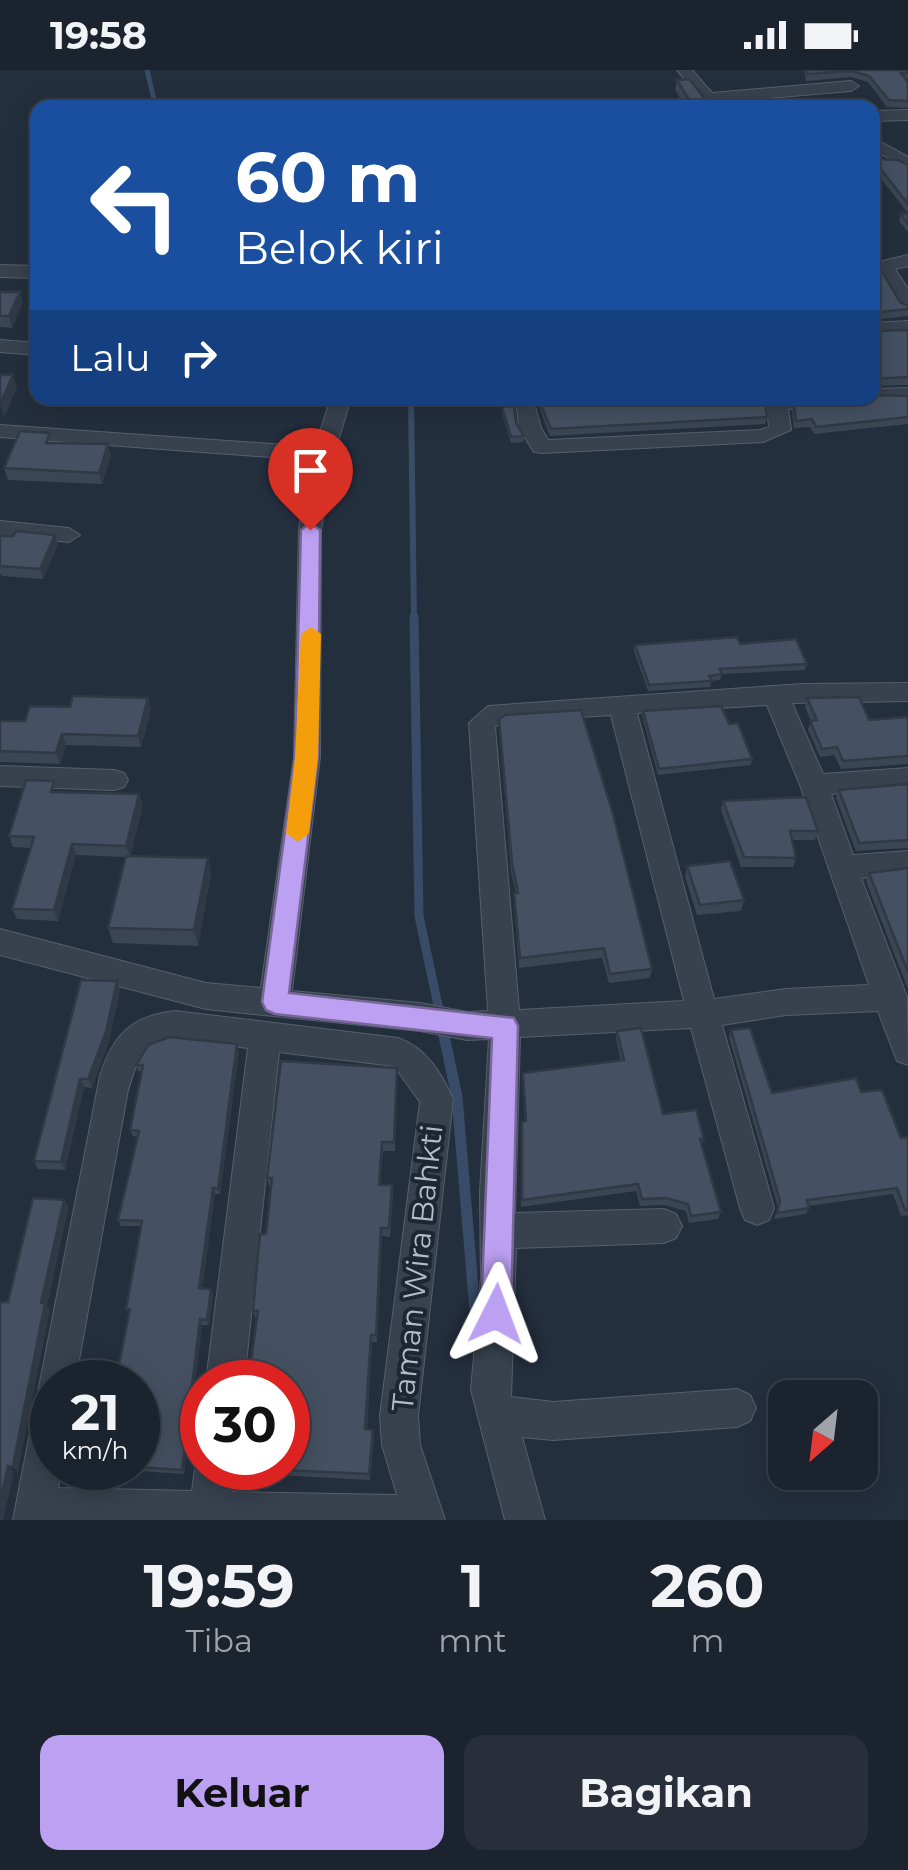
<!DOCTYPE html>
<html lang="id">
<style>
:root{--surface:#1b232e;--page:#282f3a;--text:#f1f3f6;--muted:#a0a4aa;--line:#39404a;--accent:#bca0f2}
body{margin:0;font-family:Montserrat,sans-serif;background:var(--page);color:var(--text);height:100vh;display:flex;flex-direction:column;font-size:38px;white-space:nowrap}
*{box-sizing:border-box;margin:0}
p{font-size:32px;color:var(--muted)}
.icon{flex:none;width:55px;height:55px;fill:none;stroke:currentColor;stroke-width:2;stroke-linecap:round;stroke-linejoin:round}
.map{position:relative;height:1450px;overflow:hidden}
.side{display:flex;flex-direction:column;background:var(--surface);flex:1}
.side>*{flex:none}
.banner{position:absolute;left:30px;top:30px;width:850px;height:305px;border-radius:20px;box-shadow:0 5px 25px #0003,0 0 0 2px var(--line);background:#1a4fa0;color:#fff;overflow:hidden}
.needle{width:65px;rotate:208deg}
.controls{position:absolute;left:768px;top:1310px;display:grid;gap:20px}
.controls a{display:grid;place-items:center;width:110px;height:110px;border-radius:20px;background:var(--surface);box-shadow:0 5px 25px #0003,0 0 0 2px var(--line);font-size:50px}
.speed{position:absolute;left:30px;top:1290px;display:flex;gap:20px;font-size:50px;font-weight:700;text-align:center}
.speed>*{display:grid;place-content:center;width:130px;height:130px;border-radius:50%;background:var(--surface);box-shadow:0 5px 25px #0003,0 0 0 2px var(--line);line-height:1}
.speed small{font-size:25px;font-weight:400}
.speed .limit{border:15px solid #d22;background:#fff;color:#111}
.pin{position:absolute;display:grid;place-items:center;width:85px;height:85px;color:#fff;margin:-102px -42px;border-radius:50% 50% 50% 0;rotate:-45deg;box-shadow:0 0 10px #0007}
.pin .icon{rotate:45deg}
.me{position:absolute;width:110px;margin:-55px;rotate:3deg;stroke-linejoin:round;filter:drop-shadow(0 0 8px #0008)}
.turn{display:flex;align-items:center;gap:35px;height:210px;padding:0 40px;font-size:45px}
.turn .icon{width:130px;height:130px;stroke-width:2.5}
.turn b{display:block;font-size:70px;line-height:85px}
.then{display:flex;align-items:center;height:95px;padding:0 40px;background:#0003;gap:20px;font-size:38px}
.eta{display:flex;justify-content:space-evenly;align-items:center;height:170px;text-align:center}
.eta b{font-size:60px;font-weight:700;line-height:70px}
.button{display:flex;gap:20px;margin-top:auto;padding:20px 40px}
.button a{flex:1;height:115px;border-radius:20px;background:var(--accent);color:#111;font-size:40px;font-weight:700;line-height:115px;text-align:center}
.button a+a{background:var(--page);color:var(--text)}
.status{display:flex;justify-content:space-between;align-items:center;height:70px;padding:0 50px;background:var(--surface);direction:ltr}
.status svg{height:28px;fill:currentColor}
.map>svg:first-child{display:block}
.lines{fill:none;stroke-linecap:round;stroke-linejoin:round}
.stream-far3{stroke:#394c67;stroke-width:5}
.stream-far2{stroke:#394c67;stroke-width:6}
.stream-far1{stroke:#394c67;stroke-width:9}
.stream{stroke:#394c67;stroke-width:11}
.minor-casing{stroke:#565f6c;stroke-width:2}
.minor{fill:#38414e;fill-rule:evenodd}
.wall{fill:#3b4654}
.shaded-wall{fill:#303945}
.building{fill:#455162;stroke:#303945;stroke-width:2.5}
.route{fill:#bca0f2;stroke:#7a689d;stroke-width:2.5}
.slow{fill:#f59e0b}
.labels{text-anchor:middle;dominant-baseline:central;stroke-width:8;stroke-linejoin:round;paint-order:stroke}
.near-street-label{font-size:30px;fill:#b4bcc9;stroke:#1d2633}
</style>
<div class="status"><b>19:58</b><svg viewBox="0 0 49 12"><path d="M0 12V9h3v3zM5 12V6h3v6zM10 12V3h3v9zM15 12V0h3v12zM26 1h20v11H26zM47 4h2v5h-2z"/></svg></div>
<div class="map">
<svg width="908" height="1450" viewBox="0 0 908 1450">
<rect width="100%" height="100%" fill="#242f3e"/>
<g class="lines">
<path class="stream-far3" d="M 147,0 L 156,38"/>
<path class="stream-far2" d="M 411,328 L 414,550"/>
<path class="stream-far1" d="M 414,547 L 419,846 L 440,945"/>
<path class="stream" d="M 439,942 L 457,1027 L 477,1265"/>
<g class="minor-casing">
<path id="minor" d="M 677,0 L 692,0 L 712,23 L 851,11 L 859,16 L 851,21 L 720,32 L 724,38 L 708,38 Z
M 908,40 L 908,50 L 872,51 L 872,41 Z
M 872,67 L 908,87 L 908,99 L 872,79 Z
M 908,185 L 908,196 L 895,199 L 908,219 L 908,239 L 901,237 L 877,199 L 883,191 Z
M 0,195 L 38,196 L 38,208 L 0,207 Z
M 908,251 L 908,263 L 872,265 L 872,253 Z
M 0,270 L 38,273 L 38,285 L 0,282 Z
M 908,318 L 908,330 L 872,331 L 863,328 L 872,328 L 872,319 Z
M 331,328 L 351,328 L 334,384 L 321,459 L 320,687 L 292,921 L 420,933 L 467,942 L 488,941 L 469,653 L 488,636 L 803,614 L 908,613 L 908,631 L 792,633 L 823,704 L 908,698 L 908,718 L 831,724 L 853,785 L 908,781 L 908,803 L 861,808 L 907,927 L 908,995 L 897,991 L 878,941 L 786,945 L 722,955 L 774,1138 L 769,1150 L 757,1155 L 745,1150 L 740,1138 L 691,958 L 520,967 L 515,1143 L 664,1139 L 676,1144 L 682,1156 L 676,1168 L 664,1173 L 516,1178 L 511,1327 L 553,1332 L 737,1319 L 750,1325 L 756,1338 L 750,1351 L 737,1357 L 553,1370 L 522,1367 L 545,1450 L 505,1450 L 471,1320 L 481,1207 L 480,1122 L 489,969 L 467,970 L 420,961 L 206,939 L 0,885 L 0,859 L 206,913 L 261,918 L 294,687 L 299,459 L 311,390 L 0,367 L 0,355 L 315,377 ZM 767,635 L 800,715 L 869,915 L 786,919 L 714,929 L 637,643 ZM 611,645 L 684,931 L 519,940 L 495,657 L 503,652 Z
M 780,328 L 840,328 L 830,334 L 788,339 L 791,360 L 763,372 L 542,383 L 534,382 L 519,358 L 517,337 L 520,333 L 534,333 L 541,358 L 548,370 L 760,360 L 769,357 L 767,334 Z
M 0,451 L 69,458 L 80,465 L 69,472 L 0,465 Z
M 0,696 L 114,700 L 124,703 L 128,710 L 124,717 L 114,720 L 0,716 Z
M 175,941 L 398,968 C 426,978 441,1002 453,1029 L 418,1346 L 420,1375 L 445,1450 L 13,1450 L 100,1006 C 113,965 131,946 175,941 ZM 175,969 L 248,978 L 206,1312 L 244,1312 L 279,982 L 394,996 L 420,1032 L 380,1346 L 382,1375 L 397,1425 L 232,1422 L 234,1398 L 202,1398 L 202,1384 L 195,1398 L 192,1421 L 58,1418 L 61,1398 L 52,1398 L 52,1312 L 75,1312 L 128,1020 C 137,991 142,972 175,969 Z"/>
</g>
<use href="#minor" class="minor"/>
</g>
<path class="wall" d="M 804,0 L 908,0 L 908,9 L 906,9 L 908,12 L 908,38 L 887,37 L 868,12 L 851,7 L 806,11 Z
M 677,10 L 706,30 L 722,38 L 686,38 L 675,20 Z
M 873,89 L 908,95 L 908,143 L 872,97 Z
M 901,144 L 908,144 L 908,162 L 899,151 Z
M 872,184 L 900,232 L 908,236 L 908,246 L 872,250 Z
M 0,222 L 20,222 L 23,233 L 12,258 L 0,257 Z
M 908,260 L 908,315 L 872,316 L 872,261 Z
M 908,326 L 908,354 L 814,364 L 810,357 L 794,358 L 792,342 L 794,335 L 832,330 Z
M 619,328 L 773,328 L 766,331 L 767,347 L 765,354 L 550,366 L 540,340 L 540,333 L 619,329 Z
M 502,337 L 524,366 L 523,372 L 511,373 L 502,343 Z
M 53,373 L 111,386 L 102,414 L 8,410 L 4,398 Z
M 0,466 L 58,475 L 43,509 L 2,506 L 0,503 Z
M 740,574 L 807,594 L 805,600 L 722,604 L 720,610 L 711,611 L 710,617 L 648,621 L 634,581 L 635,575 Z
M 807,628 L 869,650 L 908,647 L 908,694 L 841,699 L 834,685 L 820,687 L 808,659 L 811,651 L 805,637 Z
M 151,639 L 141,677 L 66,675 L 60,694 L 0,692 L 0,651 L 25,651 Z
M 643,641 L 729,654 L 752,689 L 751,695 L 658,705 L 642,646 Z
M 499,649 L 652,899 L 650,908 L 609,913 L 602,888 L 519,898 L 514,833 L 514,823 L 516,823 L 511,803 Z
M 908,714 L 908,778 L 856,781 L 836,728 L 839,720 Z
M 58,722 L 139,724 L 143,735 L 130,786 L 208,788 L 211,804 L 198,876 L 113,873 L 108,858 L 125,787 L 76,785 L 58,851 L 17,849 L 12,839 L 30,778 L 13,777 L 9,766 Z
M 723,731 L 818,761 L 815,770 L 792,770 L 796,788 L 793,797 L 741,797 L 721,740 Z
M 687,796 L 744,830 L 741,841 L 697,845 L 685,807 Z
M 908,798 L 908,919 L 866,811 L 869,803 Z
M 120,920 L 109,971 L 92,1018 L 84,1017 L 65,1100 L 38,1099 L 34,1091 Z
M 731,960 L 772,1023 L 861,1022 L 901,1068 L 908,1067 L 908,1145 L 901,1146 L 893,1124 L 808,1136 L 809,1138 L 806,1144 L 774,1149 L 778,1137 L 729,967 Z
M 617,961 L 663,1044 L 704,1069 L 701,1076 L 721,1142 L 718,1149 L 689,1153 L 686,1141 L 664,1135 L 640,1136 L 636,1121 L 521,1137 L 521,1059 L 525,1052 L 523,1003 L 621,991 L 616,969 Z
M 239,981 L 220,1124 L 215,1124 L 202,1218 L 211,1219 L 213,1224 L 209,1255 L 202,1255 L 184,1404 L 93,1398 L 138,1398 L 116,1309 L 129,1243 L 126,1239 L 141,1156 L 121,1156 L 118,1150 L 138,1067 L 133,1066 L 130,1060 L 141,1001 L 138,1001 L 136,995 Z
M 397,998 L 395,1081 L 383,1081 L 380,1115 L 393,1124 L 390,1167 L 382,1166 L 377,1272 L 372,1272 L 367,1359 L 374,1366 L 370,1410 L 240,1403 L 237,1398 L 257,1248 L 255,1248 L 253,1241 L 266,1164 L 271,1116 L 269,1116 L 267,1108 Z"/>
<path class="shaded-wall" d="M 20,222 L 23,233 L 12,258 L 9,246 Z
M 13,305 L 17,318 L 4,348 L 0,334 Z
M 108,374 L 111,386 L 102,414 L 99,403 Z
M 55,465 L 58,475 L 43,509 L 40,499 Z
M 148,628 L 151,639 L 141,677 L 138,666 Z
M 62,664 L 66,675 L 60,694 L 56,683 Z
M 139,724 L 143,735 L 130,787 L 126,776 Z
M 72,774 L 76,785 L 58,851 L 54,840 Z
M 208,788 L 211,804 L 198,876 L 194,860 Z
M 117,911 L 120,920 L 109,971 L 92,1018 L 88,1009 Z
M 237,974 L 239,981 L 220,1124 L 218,1119 Z
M 80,1009 L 84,1017 L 65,1100 L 61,1092 Z
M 213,1118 L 215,1124 L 201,1223 L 199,1218 Z
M 64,1130 L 69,1137 L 47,1236 L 50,1240 L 18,1402 L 13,1397 L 41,1233 Z
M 381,1158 L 382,1166 L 377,1272 L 376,1265 Z
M 211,1219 L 213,1224 L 209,1255 L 207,1250 Z
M 200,1249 L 202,1255 L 184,1404 L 182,1400 Z
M 371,1265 L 372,1272 L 366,1366 L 365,1359 Z
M 373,1360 L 374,1366 L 370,1410 L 369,1404 Z
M 8,1396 L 14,1402 L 3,1450 L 0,1450 L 0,1433 Z"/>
<path class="building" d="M 806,0 L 908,0 L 908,3 L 901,3 L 908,12 L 908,31 L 889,30 L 869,6 L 852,1 L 807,4 Z
M 689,9 L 706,30 L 719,32 L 722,38 L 694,38 L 677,10 Z
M 873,89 L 898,90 L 908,95 L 908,134 Z
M 901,144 L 908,144 L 908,154 Z
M 872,184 L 900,232 L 908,236 L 908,239 L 872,243 Z
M 0,222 L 20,222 L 9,246 L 0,246 Z
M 908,260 L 908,307 L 872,309 L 872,261 Z
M 0,305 L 13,305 L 0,334 Z
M 872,325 L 908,326 L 908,347 L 816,357 L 812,349 L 796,351 L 794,335 L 832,330 L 837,328 L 872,328 Z
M 622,328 L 765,328 L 767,347 L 551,359 L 540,333 L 622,329 Z
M 514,336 L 516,353 L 524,366 L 511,367 L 502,337 Z
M 20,361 L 50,363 L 46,373 L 108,374 L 99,403 L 4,398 Z
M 16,461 L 55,465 L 40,499 L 0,496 L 0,466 L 13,466 Z
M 737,567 L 740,574 L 796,569 L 807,594 L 720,599 L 722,604 L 709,606 L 712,611 L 649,615 L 635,575 Z
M 73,626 L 148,628 L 138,666 L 62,664 L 56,683 L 0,681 L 0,651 L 25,651 L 30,636 L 70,637 Z
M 859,627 L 869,650 L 908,647 L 908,686 L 843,691 L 837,677 L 822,679 L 810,651 L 817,650 L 807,628 Z
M 721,636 L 729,654 L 738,653 L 752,689 L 659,699 L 643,641 Z
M 581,640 L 613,744 L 652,899 L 610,904 L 604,878 L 520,888 L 514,823 L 518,823 L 512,793 L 499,649 L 505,645 Z
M 26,710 L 54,711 L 51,722 L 139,724 L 126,776 L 72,774 L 54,840 L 12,839 L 34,767 L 9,766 Z
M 908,714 L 908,770 L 859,773 L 839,720 Z
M 806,727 L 818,761 L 790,761 L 796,788 L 744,787 L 723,731 Z
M 126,786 L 208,788 L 194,860 L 108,858 Z
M 730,791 L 744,830 L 700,835 L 687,796 Z
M 908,798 L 908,902 L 869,803 Z
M 81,910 L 117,911 L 106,962 L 88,1009 L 80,1009 L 61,1092 L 34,1091 Z
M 641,958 L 663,1044 L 696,1040 L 704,1069 L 700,1069 L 721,1142 L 691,1146 L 688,1134 L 666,1128 L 642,1129 L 638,1114 L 522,1130 L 522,1052 L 526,1051 L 523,1003 L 624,990 L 617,961 Z
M 750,958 L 772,1023 L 856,1008 L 861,1022 L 882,1020 L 901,1068 L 908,1067 L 908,1140 L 905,1140 L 897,1118 L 807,1130 L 809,1138 L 777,1143 L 780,1131 L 731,960 Z
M 169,967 L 237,974 L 218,1119 L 213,1118 L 199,1218 L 211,1219 L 207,1250 L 200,1249 L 182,1400 L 138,1397 L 138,1312 L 52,1312 L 52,1339 L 52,1311 L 72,1311 L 76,1307 L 116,1309 L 130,1239 L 126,1239 L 142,1151 L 118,1150 L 139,1061 L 130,1060 L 143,995 L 136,995 L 148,975 Z
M 281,991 L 397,998 L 394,1072 L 382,1072 L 379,1115 L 392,1115 L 389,1158 L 381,1158 L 376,1265 L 371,1265 L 365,1359 L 373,1360 L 369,1404 L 240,1398 L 288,1398 L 288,1312 L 248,1312 L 258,1241 L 253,1241 L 257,1195 L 260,1164 L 266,1164 L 272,1108 L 267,1108 Z
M 33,1128 L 64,1130 L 41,1233 L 45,1233 L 14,1390 L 13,1397 L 8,1396 L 0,1433 L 0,1235 L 1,1232 L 8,1232 Z"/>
<path class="route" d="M 310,453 L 320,460 L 318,687 L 289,923 L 514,948 L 518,956 L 511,1244 L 507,1255 L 496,1260 L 486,1255 L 481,1244 L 492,968 L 275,944 L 266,940 L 262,932 L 295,687 L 301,460 Z"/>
<path class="slow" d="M 311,557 L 321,564 L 318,687 L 309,763 L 298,772 L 286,763 L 295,687 L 301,564 Z"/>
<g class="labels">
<g class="near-street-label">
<text transform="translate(417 1198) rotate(-84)">Taman Wira Bahkti</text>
</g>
</g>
</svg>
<div class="controls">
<a><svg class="needle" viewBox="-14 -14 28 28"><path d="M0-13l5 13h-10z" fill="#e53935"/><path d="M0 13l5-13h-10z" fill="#a0a4aa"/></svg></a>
</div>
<div class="speed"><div>21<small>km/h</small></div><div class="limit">30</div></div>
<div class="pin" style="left:310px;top:460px;background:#d93025"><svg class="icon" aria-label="arrive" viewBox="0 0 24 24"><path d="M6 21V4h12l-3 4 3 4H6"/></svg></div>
<svg class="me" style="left:496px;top:1244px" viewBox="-20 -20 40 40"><path d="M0-17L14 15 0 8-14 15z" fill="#bca0f2" stroke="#fff" stroke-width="4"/></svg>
<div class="banner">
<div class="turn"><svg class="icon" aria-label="left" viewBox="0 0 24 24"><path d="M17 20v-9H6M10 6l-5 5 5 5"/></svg><div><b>60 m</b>Belok kiri</div></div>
<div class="then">Lalu<svg class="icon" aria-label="right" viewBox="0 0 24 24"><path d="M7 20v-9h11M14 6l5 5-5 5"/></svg></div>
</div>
</div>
<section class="side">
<div class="eta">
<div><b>19:59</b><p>Tiba</p></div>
<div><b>1</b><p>mnt</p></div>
<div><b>260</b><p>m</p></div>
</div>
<div class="button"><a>Keluar</a><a>Bagikan</a></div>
</section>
